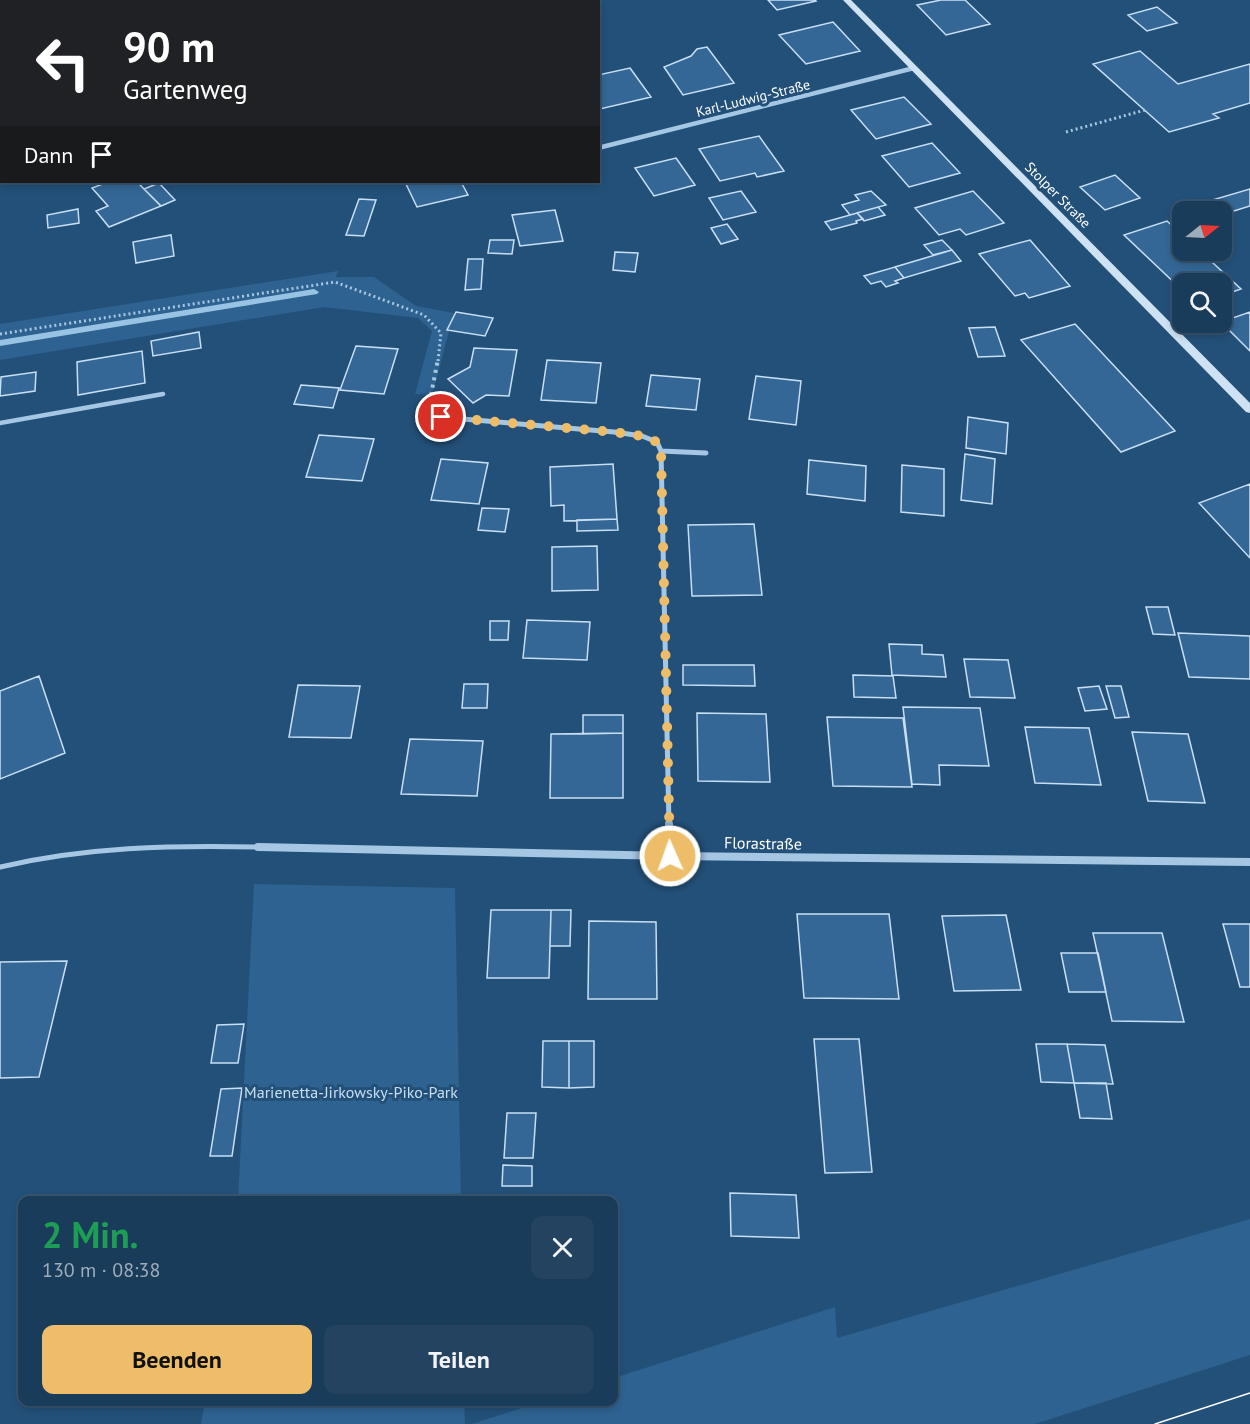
<!DOCTYPE html>
<html lang="de">
<meta charset="utf-8">
<style>
:root{--surface:#1a3c5b;--page:#234361;--text:#f1f3f6;--muted:#9fadbb;--line:#385671;--accent:#eebd69}
body{margin:0;font-family:"PT Sans",sans-serif;background:var(--page);color:var(--text);height:100vh;display:flex;flex-direction:column;font-size:22px;white-space:nowrap}
*{box-sizing:border-box;margin:0}
p{font-size:20px;color:var(--muted)}
.icon{flex:none;width:33px;height:33px;fill:none;stroke:currentColor;stroke-width:2;stroke-linecap:round;stroke-linejoin:round}
.map{position:relative;flex:1;overflow:hidden}
.side{position:absolute;left:18px;top:1196px;width:600px;height:210px;display:flex;flex-direction:column;background:var(--surface);border-radius:12px;box-shadow:0 3px 9px #0003,0 0 0 2px var(--line)}
.side>*{flex:none}
.guide{position:absolute;left:0px;top:0px;width:600px;height:183px;box-shadow:0 3px 9px #0003,0 0 0 2px var(--line);background:#202124;color:#fff;overflow:hidden}
.needle{width:39px;rotate:72deg}
.fabs{position:absolute;left:1172px;top:201px;display:grid;gap:12px}
.fabs a{display:grid;place-items:center;width:60px;height:60px;border-radius:12px;background:var(--surface);box-shadow:0 3px 9px #0003,0 0 0 2px var(--line);font-size:30px}
.pin{position:absolute;display:grid;place-items:center;width:51px;height:51px;color:#fff;margin:-26px;border:3px solid #fff;border-radius:50%;box-shadow:0 2px 6px #0007}
.me{position:absolute;width:66px;margin:-33px;rotate:358deg;stroke-linejoin:round;filter:drop-shadow(0 0 4px #0008)}
.turn{display:flex;align-items:center;gap:21px;height:126px;padding:0 24px;font-size:27px}
.turn .icon{width:78px;height:78px;stroke-width:2.5}
.turn b{display:block;font-size:42px;line-height:51px}
.then{display:flex;align-items:center;height:57px;padding:0 24px;background:#0003;gap:12px;font-size:22px}
.round{display:grid;place-items:center;flex:none;width:63px;height:63px;border-radius:12px;background:var(--page)}
.summary{display:flex;align-items:center;justify-content:space-between;height:102px;padding:0 24px}
h1{font-size:36px;font-weight:700;line-height:45px;color:#1e9e55}
.button{display:flex;gap:12px;margin-top:auto;padding:12px 24px}
.button a{flex:1;height:69px;border-radius:12px;background:var(--accent);color:#111;font-size:24px;font-weight:700;line-height:69px;text-align:center}
.button a+a{background:var(--page);color:var(--text)}
.map>svg:first-child{display:block}
.green{fill:#2e6290}
.lines{fill:none;stroke-linecap:round;stroke-linejoin:round}
.stream{fill:#99c3e5;fill-rule:evenodd}
.building{fill:#346796;stroke:#c8dff3;stroke-width:1.5}
.path-far1{stroke:#a5c7e4;stroke-width:3;stroke-dasharray:2 3;stroke-linecap:butt}
.path{stroke:#a5c7e4;stroke-width:4;stroke-dasharray:3 4.5;stroke-linecap:butt}
.lane-far1{stroke:#a5c7e4;stroke-width:4.5}
.lane{stroke:#a5c7e4;stroke-width:5}
.street-far2{stroke:#a5c7e4;stroke-width:4.5}
.street-far1{stroke:#a5c7e4;stroke-width:5}
.street{stroke:#a5c7e4;stroke-width:8}
.secondary{fill:#cee2f4;fill-rule:evenodd}
.tram{stroke:#fff;stroke-width:1.5}
.route{stroke:#eebd69;stroke-width:10;stroke-dasharray:0 18}
.labels{text-anchor:middle;dominant-baseline:central;stroke-width:6;stroke-linejoin:round;paint-order:stroke}
.far-street-label{font-size:14px;fill:#fff;stroke:#235079}
.street-label{font-size:16px;fill:#fff;stroke:#235079}
.park-label{font-size:16px;fill:#c8dff3;stroke:#235079}
</style>
<div class="map">
<svg width="1250" height="1424" viewBox="0 0 1250 1424">
<rect width="100%" height="100%" fill="#235079"/>
<path class="green" d="M 338,271 L 336,277 L 374,277 L 416,306 L 454,313 L 432,395 L 415,394 L 432,331 L 418,318 L 324,307 L 0,360 L 0,324 Z
M 254,884 L 455,888 L 461,1200 L 238,1200 Z
M 1250,1219 L 1250,1355 L 1035,1424 L 472,1424 L 543,1401 L 614,1401 L 614,1378 L 835,1307 L 837,1338 Z
M 205,1401 L 464,1401 L 465,1424 L 201,1424 Z"/>
<g class="lines">
<path class="stream" d="M 314,289 L 319,292 L 317,294 L 0,346 L 0,340 Z"/>
</g>
<path class="building" d="M 768,0 L 815,0 L 816,1 L 777,10 Z
M 941,0 L 965,0 L 990,24 L 946,35 L 917,5 Z
M 1157,7 L 1177,23 L 1147,31 L 1128,15 Z
M 833,22 L 860,51 L 806,64 L 779,35 Z
M 707,47 L 734,83 L 683,95 L 664,67 L 691,56 L 697,49 Z
M 1140,51 L 1178,84 L 1250,64 L 1250,103 L 1213,114 L 1219,118 L 1169,132 L 1093,64 Z
M 630,68 L 651,97 L 600,109 L 598,106 L 598,75 Z
M 904,97 L 931,124 L 876,139 L 851,110 Z
M 759,136 L 784,171 L 757,177 L 755,173 L 720,181 L 699,149 Z
M 932,143 L 960,173 L 909,187 L 882,156 Z
M 676,158 L 695,185 L 654,196 L 635,168 Z
M 1115,175 L 1140,198 L 1105,210 L 1080,187 Z
M 108,182 L 137,182 L 161,206 L 109,227 L 96,211 L 108,206 L 92,188 Z
M 405,182 L 461,182 L 468,195 L 417,207 Z
M 159,183 L 175,200 L 161,206 L 144,189 Z
M 1250,189 L 1250,206 L 1221,215 L 1221,212 L 1211,212 L 1202,203 Z
M 741,191 L 756,212 L 723,220 L 709,198 Z
M 871,191 L 886,205 L 850,215 L 842,205 L 859,200 L 855,195 Z
M 973,191 L 1004,223 L 966,235 L 960,229 L 939,235 L 915,208 Z
M 359,199 L 376,200 L 364,236 L 346,235 Z
M 878,207 L 885,215 L 864,221 L 857,213 Z
M 78,209 L 79,223 L 48,228 L 47,215 Z
M 555,210 L 563,241 L 520,246 L 512,215 Z
M 857,213 L 863,219 L 856,221 L 857,223 L 831,230 L 825,222 Z
M 1167,221 L 1182,235 L 1182,250 L 1199,250 L 1241,289 L 1221,296 L 1221,284 L 1182,284 L 1182,290 L 1124,235 Z
M 727,224 L 738,239 L 721,244 L 711,228 Z
M 171,235 L 174,256 L 136,263 L 133,242 Z
M 490,240 L 514,240 L 512,254 L 488,253 Z
M 942,240 L 952,250 L 933,255 L 924,245 Z
M 1030,240 L 1070,286 L 1029,298 L 1025,293 L 1015,296 L 979,254 Z
M 952,250 L 961,261 L 904,278 L 895,267 Z
M 615,252 L 638,253 L 635,272 L 613,270 Z
M 468,259 L 483,259 L 481,289 L 465,290 Z
M 895,267 L 904,278 L 895,281 L 898,283 L 886,287 L 881,281 L 871,284 L 864,276 Z
M 456,312 L 493,318 L 485,336 L 447,330 Z
M 1250,312 L 1250,351 L 1221,322 Z
M 1075,324 L 1175,431 L 1121,452 L 1021,340 Z
M 995,327 L 1005,356 L 978,357 L 969,328 Z
M 199,332 L 201,348 L 153,356 L 151,341 Z
M 356,346 L 398,349 L 384,394 L 340,390 Z
M 474,348 L 517,350 L 509,396 L 486,395 L 473,403 L 448,379 L 470,367 Z
M 142,351 L 145,383 L 78,395 L 77,362 Z
M 547,360 L 601,363 L 596,403 L 541,400 Z
M 36,372 L 35,391 L 0,396 L 1,377 Z
M 651,375 L 700,379 L 696,410 L 646,406 Z
M 756,376 L 801,381 L 796,425 L 749,419 Z
M 301,385 L 339,388 L 333,408 L 294,404 Z
M 968,417 L 1008,423 L 1006,454 L 966,448 Z
M 319,435 L 374,439 L 362,481 L 306,477 Z
M 965,454 L 995,459 L 992,504 L 961,500 Z
M 441,459 L 488,463 L 479,504 L 431,500 Z
M 809,460 L 866,466 L 865,501 L 807,494 Z
M 613,464 L 617,519 L 564,521 L 564,505 L 551,506 L 550,467 Z
M 902,465 L 944,469 L 944,516 L 901,512 Z
M 1250,484 L 1250,558 L 1199,503 Z
M 482,508 L 509,509 L 505,532 L 478,530 Z
M 617,519 L 618,530 L 577,531 L 577,520 Z
M 754,524 L 762,595 L 692,596 L 688,525 Z
M 597,546 L 598,590 L 552,591 L 552,547 Z
M 1146,607 L 1168,607 L 1175,635 L 1153,634 Z
M 527,620 L 590,622 L 587,660 L 523,658 Z
M 490,621 L 509,621 L 508,640 L 490,640 Z
M 1178,633 L 1250,636 L 1250,679 L 1189,677 Z
M 889,644 L 922,645 L 922,654 L 943,655 L 946,677 L 892,675 Z
M 964,659 L 1008,660 L 1015,698 L 970,697 Z
M 683,665 L 754,665 L 755,686 L 683,685 Z
M 853,675 L 893,676 L 896,698 L 854,697 Z
M 39,676 L 65,753 L 0,779 L 0,691 Z
M 464,684 L 488,684 L 487,708 L 462,708 Z
M 298,685 L 360,686 L 351,738 L 289,737 Z
M 1099,686 L 1107,709 L 1085,711 L 1078,688 Z
M 1106,686 L 1121,686 L 1129,717 L 1115,718 Z
M 903,707 L 980,708 L 989,766 L 939,765 L 940,785 L 912,784 Z
M 697,713 L 766,714 L 770,782 L 698,781 Z
M 583,715 L 623,715 L 623,733 L 583,734 Z
M 827,717 L 903,718 L 912,787 L 833,786 Z
M 1025,727 L 1089,728 L 1101,785 L 1035,783 Z
M 1132,732 L 1188,734 L 1205,803 L 1148,801 Z
M 623,733 L 623,798 L 550,798 L 551,734 Z
M 410,739 L 483,741 L 477,796 L 401,794 Z
M 491,910 L 551,910 L 549,978 L 487,978 Z
M 551,910 L 571,910 L 570,946 L 550,946 Z
M 797,914 L 889,914 L 899,999 L 804,998 Z
M 1006,915 L 1021,990 L 954,991 L 942,916 Z
M 589,921 L 656,922 L 657,999 L 588,999 Z
M 1223,924 L 1250,924 L 1250,987 L 1240,987 Z
M 1093,933 L 1162,933 L 1184,1022 L 1112,1021 Z
M 1061,953 L 1098,953 L 1106,992 L 1069,992 Z
M 67,961 L 39,1077 L 0,1078 L 0,962 Z
M 244,1024 L 238,1063 L 211,1063 L 217,1025 Z
M 814,1039 L 859,1039 L 872,1172 L 825,1173 Z
M 543,1041 L 569,1041 L 569,1088 L 542,1087 Z
M 569,1041 L 594,1041 L 594,1087 L 569,1088 Z
M 1036,1044 L 1067,1044 L 1074,1083 L 1041,1082 Z
M 1067,1044 L 1105,1045 L 1113,1084 L 1074,1083 Z
M 1074,1083 L 1106,1083 L 1112,1119 L 1080,1118 Z
M 242,1088 L 232,1156 L 210,1156 L 221,1089 Z
M 507,1113 L 536,1113 L 533,1158 L 504,1158 Z
M 503,1165 L 532,1166 L 532,1186 L 502,1186 Z
M 730,1193 L 796,1195 L 799,1238 L 731,1236 Z"/>
<g class="lines">
<path class="path-far1" d="M 1066,132 L 1145,110
M 0,334 L 335,282 L 424,315 L 441,333 L 438,361"/>
<path class="path" d="M 431,395 L 438,359"/>
<path class="lane-far1" d="M 0,423 L 163,394"/>
<path class="lane" d="M 0,867 C 85,847 171,845 258,847"/>
<path class="street-far2" d="M 369,2 L 373,0
M 598,148 L 914,68"/>
<path class="street-far1" d="M 427,416 L 614,432 L 642,436 L 657,442 L 661,451 L 669,825
M 661,451 L 706,453"/>
<path class="street" d="M 669,824 L 670,856
M 258,847 L 670,856 L 1250,862"/>
<path class="secondary" d="M 843,0 L 851,0 L 1250,403 L 1250,413 L 1246,412 Z"/>
<path class="tram" d="M 1155,1424 L 1250,1393"/>
</g>
<g class="lines">
<path class="route" d="M 441,417 L 614,432 L 642,436 L 657,442 L 661,451 L 670,856"/>
</g>
<g class="labels">
<g class="far-street-label">
<text transform="translate(753 98) rotate(-14)">Karl-Ludwig-Straße</text>
<text transform="translate(1058 195) rotate(45)">Stolper Straße</text>
</g>
<g class="street-label">
<text transform="translate(763 843) rotate(1)">Florastraße</text>
</g>
<g class="park-label">
<text x="351" y="1092">Marienetta-Jirkowsky-Piko-Park</text>
</g>
</g>
</svg>
<div class="fabs">
<a><svg class="needle" viewBox="-14 -14 28 28"><path d="M0-13l5 13h-10z" fill="#e53935"/><path d="M0 13l5-13h-10z" fill="#9fadbb"/></svg></a>
<a><svg class="icon" aria-label="search" viewBox="0 0 24 24"><circle cx="10" cy="10" r="6"/><path d="M15 15l6 6"/></svg></a>
</div>
<div class="pin" style="left:441px;top:417px;background:#d93025"><svg class="icon" aria-label="arrive" viewBox="0 0 24 24"><path d="M6 21V4h12l-3 4 3 4H6"/></svg></div>
<svg class="me" style="left:670px;top:856px" viewBox="-20 -20 40 40"><circle r="17" fill="#eebd69" stroke="#fff" stroke-width="3"/><path d="M0-11L8 9 0 5-8 9z" fill="#fff"/></svg>
<div class="guide">
<div class="turn"><svg class="icon" aria-label="left" viewBox="0 0 24 24"><path d="M17 20v-9H6M10 6l-5 5 5 5"/></svg><div><b>90 m</b>Gartenweg</div></div>
<div class="then">Dann<svg class="icon" aria-label="arrive" viewBox="0 0 24 24"><path d="M6 21V4h12l-3 4 3 4H6"/></svg></div>
</div>
<section class="side">
<div class="summary"><div><h1>2 Min.</h1><p>130 m · 08:38</p></div><a class="round"><svg class="icon" aria-label="close" viewBox="0 0 24 24"><path d="M6 6l12 12M18 6L6 18"/></svg></a></div>
<div class="button"><a>Beenden</a><a>Teilen</a></div>
</section>
</div>
